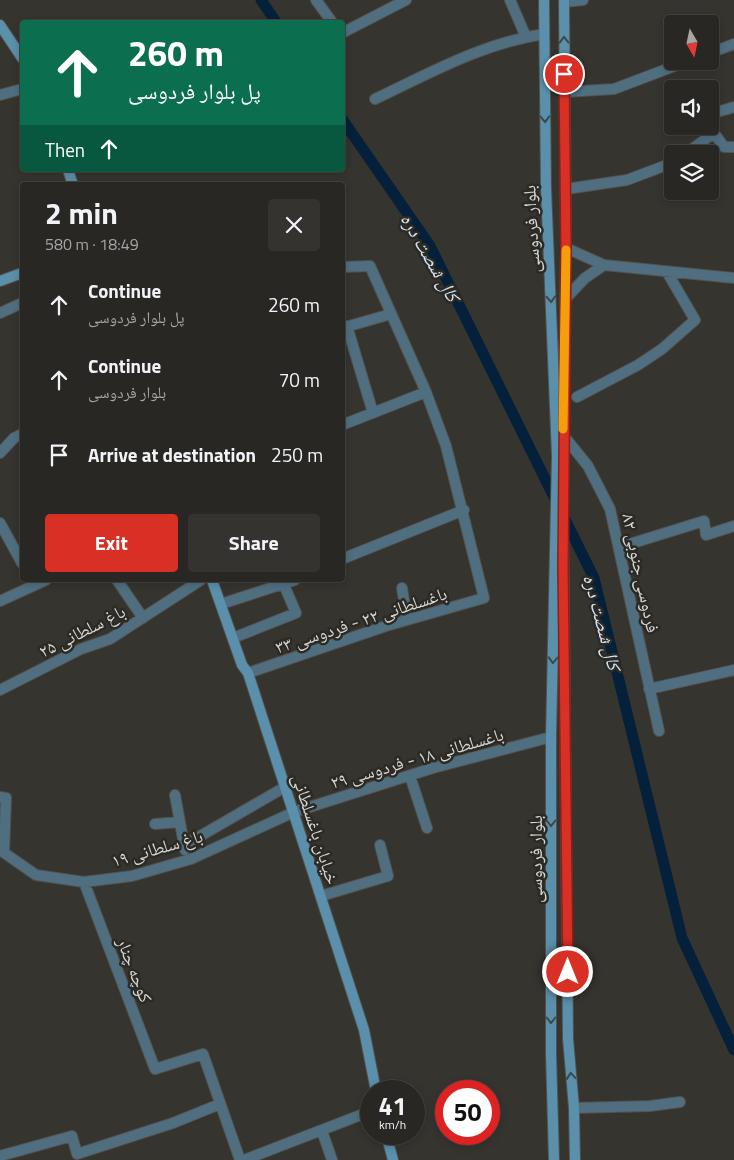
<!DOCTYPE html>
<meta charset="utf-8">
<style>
:root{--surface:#282723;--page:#343330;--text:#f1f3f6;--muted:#a5a5a6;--line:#444441;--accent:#d93025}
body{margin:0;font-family:"Titillium Web","Noto Naskh Arabic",sans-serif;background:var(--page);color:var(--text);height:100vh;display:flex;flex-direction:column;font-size:19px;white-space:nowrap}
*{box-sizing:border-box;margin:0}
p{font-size:16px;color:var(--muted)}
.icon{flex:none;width:28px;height:28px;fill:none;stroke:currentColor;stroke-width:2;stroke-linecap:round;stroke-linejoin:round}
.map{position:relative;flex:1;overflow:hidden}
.details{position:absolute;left:20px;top:182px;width:325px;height:400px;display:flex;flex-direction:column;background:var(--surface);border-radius:5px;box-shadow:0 2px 8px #0003,0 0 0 1px var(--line)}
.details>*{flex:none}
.top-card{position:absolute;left:20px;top:20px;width:325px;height:152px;border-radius:5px;box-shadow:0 2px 8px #0003,0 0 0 1px var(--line);background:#0b6e4f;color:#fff;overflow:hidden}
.needle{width:32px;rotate:171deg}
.controls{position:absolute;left:664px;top:15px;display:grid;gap:10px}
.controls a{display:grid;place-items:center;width:55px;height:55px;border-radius:5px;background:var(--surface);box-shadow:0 2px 8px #0003,0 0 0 1px var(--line);font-size:25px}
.speed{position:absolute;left:360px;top:1080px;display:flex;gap:10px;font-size:25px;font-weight:700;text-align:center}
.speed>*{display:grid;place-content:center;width:65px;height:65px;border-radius:50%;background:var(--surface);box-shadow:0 2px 8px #0003,0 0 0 1px var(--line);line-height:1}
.speed small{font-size:12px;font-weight:400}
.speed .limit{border:8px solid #d22;background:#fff;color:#111}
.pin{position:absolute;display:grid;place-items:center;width:42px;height:42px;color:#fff;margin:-21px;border:2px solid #fff;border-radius:50%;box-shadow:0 1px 5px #0007}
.me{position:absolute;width:55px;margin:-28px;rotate:0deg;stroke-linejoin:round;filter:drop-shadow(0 0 4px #0008)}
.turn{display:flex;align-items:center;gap:18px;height:105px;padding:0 25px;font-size:22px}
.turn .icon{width:65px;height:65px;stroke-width:2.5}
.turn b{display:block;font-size:35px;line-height:42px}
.then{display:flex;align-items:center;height:48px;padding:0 25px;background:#0003;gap:10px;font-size:19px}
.round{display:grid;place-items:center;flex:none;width:52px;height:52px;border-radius:5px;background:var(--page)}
.head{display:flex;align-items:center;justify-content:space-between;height:85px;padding:0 25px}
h1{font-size:30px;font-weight:700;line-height:38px}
.primary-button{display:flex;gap:10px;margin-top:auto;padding:10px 25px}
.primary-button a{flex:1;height:58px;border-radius:5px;background:var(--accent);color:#fff;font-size:20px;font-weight:700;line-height:58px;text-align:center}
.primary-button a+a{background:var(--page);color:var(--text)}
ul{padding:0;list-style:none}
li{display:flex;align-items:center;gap:15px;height:75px;padding:0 25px}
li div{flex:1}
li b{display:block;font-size:19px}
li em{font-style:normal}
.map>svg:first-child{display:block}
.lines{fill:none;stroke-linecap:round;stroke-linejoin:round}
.canal{stroke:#05203b;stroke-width:11}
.street-casing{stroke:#53514c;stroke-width:12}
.secondary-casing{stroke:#53514c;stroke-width:12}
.street{stroke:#4f6f80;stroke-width:10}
.secondary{stroke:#5a90ab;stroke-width:10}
.oneway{stroke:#3a494d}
.route-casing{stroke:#8d1f18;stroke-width:12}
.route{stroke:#d93025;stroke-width:9}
.slow{stroke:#f59e0b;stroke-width:9}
.labels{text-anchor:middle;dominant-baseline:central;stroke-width:5;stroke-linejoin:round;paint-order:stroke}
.street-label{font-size:18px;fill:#d6d6d2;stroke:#2c2a25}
.water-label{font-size:19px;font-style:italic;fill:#d3e1f1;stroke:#2c2a25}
</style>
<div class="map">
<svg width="734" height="1160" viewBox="0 0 734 1160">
<rect width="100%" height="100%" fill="#36342f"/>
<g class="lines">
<path class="canal" d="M 261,0 L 276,22
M 342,119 L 430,246 L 594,578 L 682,938 L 734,1050"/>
<g class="street-casing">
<path id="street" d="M 316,0 L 332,22
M 510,0 L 526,37
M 564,2 L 583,0
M 342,33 L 406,0
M 710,53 L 734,44
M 565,92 L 614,89 L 688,61
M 0,95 L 22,89
M 375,99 C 430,73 483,43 544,34
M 710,114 L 734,107
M 710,123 L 714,133 L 724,147 L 734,147
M 685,154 L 714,133
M 566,189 L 627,180 L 672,163
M 566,248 L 604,265 L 734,278
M 565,299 L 585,278 L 604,265
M 0,313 L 22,303
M 347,326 L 373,413
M 342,328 L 391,314
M 577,397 L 638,365 L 662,349 L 695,320 L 667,272
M 342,425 L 426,392
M 563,435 L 588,466 L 610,509 L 659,731
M 0,453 L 14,438 L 22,434
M 0,523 L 22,563
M 620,547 L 704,521 L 706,535 L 734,526
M 342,559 L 464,510
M 117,580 L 143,618
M 402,588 L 407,620
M 0,601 L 46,580
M 221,604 L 295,580
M 233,638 L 296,613 L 284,585
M 248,673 L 386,626 L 484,598 L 446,446 L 426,392 L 370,266 L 342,267
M 649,689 L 734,670
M 0,690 L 81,649 L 110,639 L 201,580
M 410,776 L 427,828
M 175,795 L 185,850
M 0,797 L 6,798 L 4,852
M 155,824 L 180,822
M 183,846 L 285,787
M 0,850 L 36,875 L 84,882 L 132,876 L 191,859 L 294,812 L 433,768 L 551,737
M 84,882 L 155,1069 L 203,1054 L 240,1160
M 321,896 L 388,876 L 380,845
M 574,1108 L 650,1106 L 680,1102
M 322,1131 L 332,1160
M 0,1156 L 72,1136 L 77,1154 L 173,1123 L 220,1104
M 244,1160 L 371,1111"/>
</g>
<g class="secondary-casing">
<path id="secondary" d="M 544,0 L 546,189 L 557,456 L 551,737 L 551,1054 L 554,1160
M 0,25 L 22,58
M 68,170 L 73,185
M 0,281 L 22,273
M 563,454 L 566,248 L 564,0
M 563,504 L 568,1039 L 574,1108 L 575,1160
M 212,580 L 242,665 L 248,673 L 364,1030 L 376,1091
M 386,1134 L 393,1160"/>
</g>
<use href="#street" class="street"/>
<use href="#secondary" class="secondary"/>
</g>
<defs><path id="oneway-chevron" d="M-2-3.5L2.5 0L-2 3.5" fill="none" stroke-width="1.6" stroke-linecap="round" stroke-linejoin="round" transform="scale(1.25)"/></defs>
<g class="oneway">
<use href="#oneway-chevron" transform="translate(564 40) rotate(-91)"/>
<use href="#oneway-chevron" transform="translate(545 119) rotate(89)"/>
<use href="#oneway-chevron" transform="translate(551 299) rotate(87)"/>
<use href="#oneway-chevron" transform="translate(553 660) rotate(92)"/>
<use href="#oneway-chevron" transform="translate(551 823) rotate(90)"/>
<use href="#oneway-chevron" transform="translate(551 1020) rotate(90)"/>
<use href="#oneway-chevron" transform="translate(571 1076) rotate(-95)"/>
</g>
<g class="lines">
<g class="route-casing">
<path id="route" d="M 564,74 L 566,248 L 563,568 L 568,972"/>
</g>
<use href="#route" class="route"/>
<path class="slow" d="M 563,429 L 566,250"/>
</g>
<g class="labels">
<g class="street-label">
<text transform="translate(531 229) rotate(-93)">بلوار فردوسی</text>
<text transform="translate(641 573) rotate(78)">فردوسی جنوبی ۸۲</text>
<text transform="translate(361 620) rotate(-18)">باغسلطانی ۲۲ - فردوسی ۳۳</text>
<text transform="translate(82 631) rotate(-27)">باغ سلطانی ۲۵</text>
<text transform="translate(417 758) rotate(-16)">باغسلطانی ۱۸ - فردوسی ۲۹</text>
<text transform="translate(316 829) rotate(72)">خیابان باغسلطانی</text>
<text transform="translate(157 848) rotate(-16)">باغ سلطانی ۱۹</text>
<text transform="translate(535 859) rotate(-90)">بلوار فردوسی</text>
<text transform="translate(135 970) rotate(69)">کوچه چنار</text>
</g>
<g class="water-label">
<text transform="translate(431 257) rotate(60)">کال شصت دره</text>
<text transform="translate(603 622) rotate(75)">کال شصت دره</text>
</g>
</g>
</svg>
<div class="controls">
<a><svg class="needle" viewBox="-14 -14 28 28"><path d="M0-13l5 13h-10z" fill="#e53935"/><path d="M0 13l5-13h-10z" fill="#a5a5a6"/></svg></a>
<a><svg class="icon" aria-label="sound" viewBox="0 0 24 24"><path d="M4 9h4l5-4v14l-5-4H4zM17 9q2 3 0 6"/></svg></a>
<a><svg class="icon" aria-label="layers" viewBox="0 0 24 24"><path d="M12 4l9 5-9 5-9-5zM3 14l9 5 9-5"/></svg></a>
</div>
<div class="speed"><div>41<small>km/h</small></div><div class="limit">50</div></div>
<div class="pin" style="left:564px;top:74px;background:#d93025"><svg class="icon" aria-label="arrive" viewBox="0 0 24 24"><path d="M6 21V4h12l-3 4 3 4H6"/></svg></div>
<svg class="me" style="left:568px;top:972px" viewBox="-20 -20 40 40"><circle r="17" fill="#d93025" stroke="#fff" stroke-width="3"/><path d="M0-11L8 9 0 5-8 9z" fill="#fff"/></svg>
<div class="top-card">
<div class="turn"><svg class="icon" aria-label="ahead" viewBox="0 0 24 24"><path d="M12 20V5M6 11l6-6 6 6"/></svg><div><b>260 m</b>پل بلوار فردوسی</div></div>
<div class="then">Then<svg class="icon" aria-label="ahead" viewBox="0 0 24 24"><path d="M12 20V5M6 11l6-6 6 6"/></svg></div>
</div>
<section class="details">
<div class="head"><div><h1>2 min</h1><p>580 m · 18:49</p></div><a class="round"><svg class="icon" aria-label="close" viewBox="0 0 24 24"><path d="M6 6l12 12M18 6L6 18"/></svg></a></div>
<ul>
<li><svg class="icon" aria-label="ahead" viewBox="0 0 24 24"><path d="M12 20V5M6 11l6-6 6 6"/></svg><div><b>Continue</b><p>پل بلوار فردوسی</p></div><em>260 m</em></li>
<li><svg class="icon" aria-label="ahead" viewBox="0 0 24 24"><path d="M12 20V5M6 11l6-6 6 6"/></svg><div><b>Continue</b><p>بلوار فردوسی</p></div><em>70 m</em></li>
<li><svg class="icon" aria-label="arrive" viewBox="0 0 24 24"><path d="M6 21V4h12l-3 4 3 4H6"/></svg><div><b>Arrive at destination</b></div><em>250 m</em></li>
</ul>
<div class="primary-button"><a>Exit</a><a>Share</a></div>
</section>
</div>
